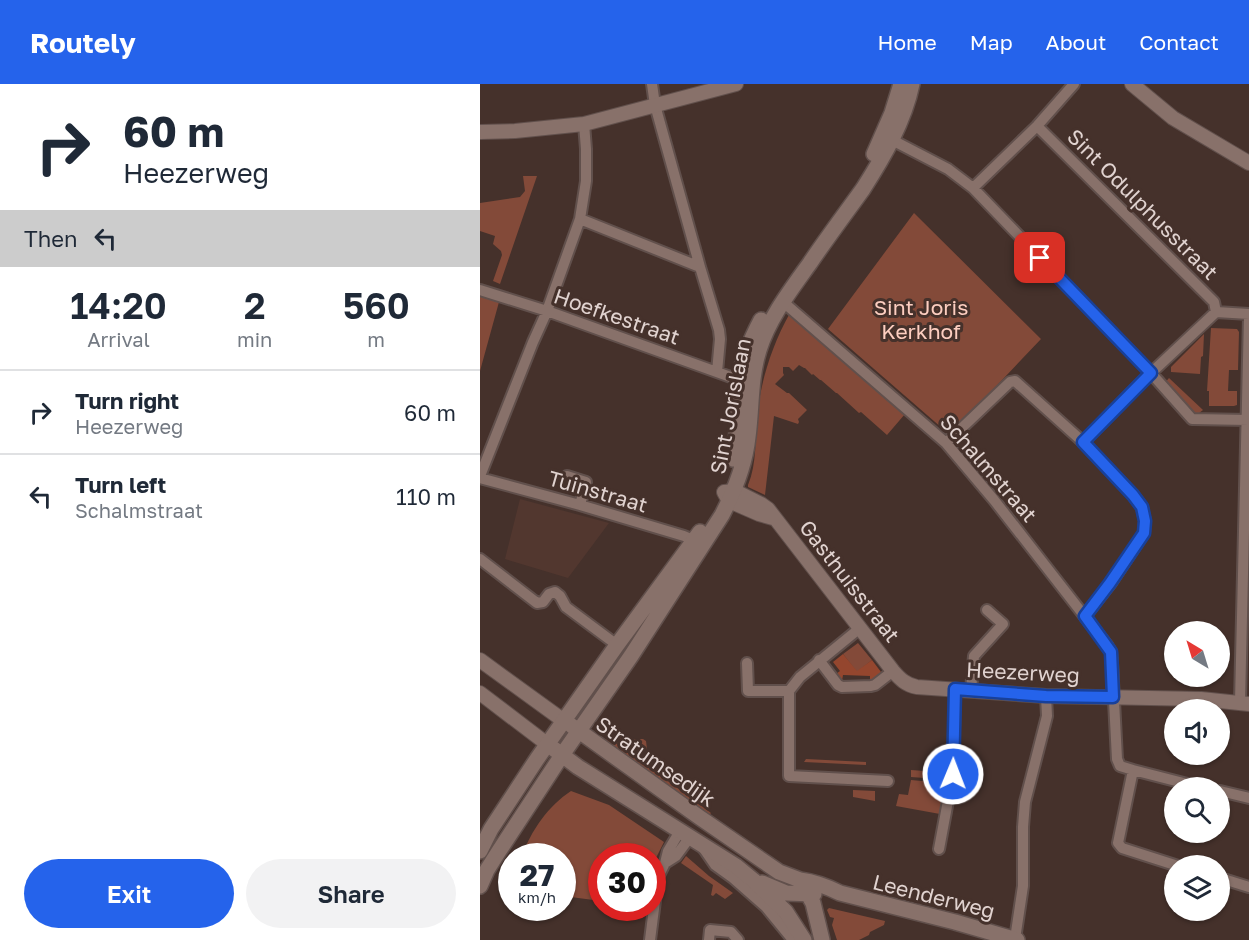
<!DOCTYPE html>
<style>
:root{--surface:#fff;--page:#f2f2f3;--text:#1f2937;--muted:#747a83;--line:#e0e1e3;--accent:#2563eb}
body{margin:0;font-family:"Golos Text",sans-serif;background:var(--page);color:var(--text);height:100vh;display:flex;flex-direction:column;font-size:22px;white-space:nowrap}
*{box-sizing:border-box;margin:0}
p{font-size:20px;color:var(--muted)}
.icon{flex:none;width:33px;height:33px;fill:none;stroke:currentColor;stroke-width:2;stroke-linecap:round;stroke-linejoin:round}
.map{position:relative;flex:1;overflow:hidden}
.sheet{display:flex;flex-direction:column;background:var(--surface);width:480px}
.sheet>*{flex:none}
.top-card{background:#fff;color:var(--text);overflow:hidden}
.needle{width:39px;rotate:322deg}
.tools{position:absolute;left:684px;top:537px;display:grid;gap:12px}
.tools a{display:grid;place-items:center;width:66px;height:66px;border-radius:50%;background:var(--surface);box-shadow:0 2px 4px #0004;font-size:30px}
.speed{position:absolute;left:18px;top:759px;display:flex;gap:12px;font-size:30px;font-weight:700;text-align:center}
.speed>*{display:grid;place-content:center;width:78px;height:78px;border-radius:50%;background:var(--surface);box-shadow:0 2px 4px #0004;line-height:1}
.speed small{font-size:15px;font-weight:400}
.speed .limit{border:9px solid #d22;background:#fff;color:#111}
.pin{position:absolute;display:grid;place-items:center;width:51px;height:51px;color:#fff;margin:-26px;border-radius:12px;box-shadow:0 3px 9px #0006}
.me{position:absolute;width:66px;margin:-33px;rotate:1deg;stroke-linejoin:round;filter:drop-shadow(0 0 4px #0008)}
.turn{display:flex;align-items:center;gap:21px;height:126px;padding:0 24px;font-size:27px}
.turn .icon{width:78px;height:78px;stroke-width:2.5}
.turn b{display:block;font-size:42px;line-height:51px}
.then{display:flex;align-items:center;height:57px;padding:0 24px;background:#0003;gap:12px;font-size:22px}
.eta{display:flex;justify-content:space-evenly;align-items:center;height:102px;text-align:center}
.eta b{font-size:36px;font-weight:600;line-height:42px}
.primary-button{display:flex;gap:12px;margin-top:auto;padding:12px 24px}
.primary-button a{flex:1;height:69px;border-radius:36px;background:var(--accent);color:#fff;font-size:24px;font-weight:600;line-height:69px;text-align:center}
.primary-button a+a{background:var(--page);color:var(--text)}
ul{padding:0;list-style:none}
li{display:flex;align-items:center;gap:18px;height:84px;padding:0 24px;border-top:2px solid var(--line)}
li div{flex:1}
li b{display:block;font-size:22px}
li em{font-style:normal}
header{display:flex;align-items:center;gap:36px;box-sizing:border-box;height:84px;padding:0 30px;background:var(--accent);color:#fff}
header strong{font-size:28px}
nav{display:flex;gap:33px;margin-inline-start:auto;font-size:21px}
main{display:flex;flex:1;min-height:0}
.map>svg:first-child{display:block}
.built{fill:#52372f}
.green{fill:#834a39}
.forest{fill:#94462e}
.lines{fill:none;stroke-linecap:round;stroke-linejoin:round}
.minor-casing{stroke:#61504c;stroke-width:14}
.tertiary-casing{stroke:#61504c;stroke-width:16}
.secondary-casing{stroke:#61504c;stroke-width:18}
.minor{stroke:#88716a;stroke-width:10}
.tertiary{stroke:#88716a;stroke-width:14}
.secondary{stroke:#88716a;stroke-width:15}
.route-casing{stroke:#184099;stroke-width:15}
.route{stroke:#2563eb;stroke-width:10}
.labels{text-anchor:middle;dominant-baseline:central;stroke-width:6;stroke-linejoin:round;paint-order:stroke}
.street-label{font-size:21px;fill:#e1d3d0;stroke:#45312b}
.park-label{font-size:21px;fill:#fdcec0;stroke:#45312b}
</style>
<header>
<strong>Routely</strong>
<nav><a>Home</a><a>Map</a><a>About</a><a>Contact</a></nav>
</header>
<main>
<section class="sheet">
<div class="top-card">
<div class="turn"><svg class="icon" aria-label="right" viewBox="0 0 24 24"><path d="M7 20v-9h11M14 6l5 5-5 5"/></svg><div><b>60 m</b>Heezerweg</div></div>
<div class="then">Then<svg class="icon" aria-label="left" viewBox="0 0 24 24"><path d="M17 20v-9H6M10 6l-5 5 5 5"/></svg></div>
</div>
<div class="eta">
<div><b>14:20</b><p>Arrival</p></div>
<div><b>2</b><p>min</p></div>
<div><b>560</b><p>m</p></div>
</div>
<ul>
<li><svg class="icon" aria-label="right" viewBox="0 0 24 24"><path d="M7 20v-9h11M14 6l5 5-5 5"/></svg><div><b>Turn right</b><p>Heezerweg</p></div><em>60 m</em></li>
<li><svg class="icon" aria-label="left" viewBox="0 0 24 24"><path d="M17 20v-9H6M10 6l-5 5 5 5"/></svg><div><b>Turn left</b><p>Schalmstraat</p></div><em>110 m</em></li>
</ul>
<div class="primary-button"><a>Exit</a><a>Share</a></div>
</section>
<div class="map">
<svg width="769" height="856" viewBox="0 0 769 856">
<rect width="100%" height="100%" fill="#45312b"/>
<path class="built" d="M 40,415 L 129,439 L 88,494 L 25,475 Z"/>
<path class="green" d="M 43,92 L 57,92 L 20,200 L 13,197 L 22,171 L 21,167 L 13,160 L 15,152 L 0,147 L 0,119 L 40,113 L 45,107 Z
M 434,129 L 561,255 L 470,351 L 348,245 Z
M 0,212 L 19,218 L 0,287 Z
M 310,229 L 425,330 L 407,351 L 381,328 L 379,329 L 357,309 L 356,309 L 341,296 L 340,296 L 333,290 L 332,291 L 325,284 L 324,284 L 319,281 L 313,287 L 309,283 L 303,283 L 303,289 L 304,291 L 295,300 L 307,309 L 309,309 L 327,326 L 318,335 L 319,338 L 318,340 L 294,332 L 285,411 L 268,403 L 268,401 C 277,380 275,354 277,332 C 281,296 292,261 310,229 Z
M 731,244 L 757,245 L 759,248 L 758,286 L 749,286 L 748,307 L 757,307 L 757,321 L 754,322 L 729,322 L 729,307 L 727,307 Z
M 724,250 L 723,272 L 721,273 L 720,290 L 691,288 L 691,283 Z
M 689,294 L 723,326 L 714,333 L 684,300 Z
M 378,559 L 392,576 L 377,588 L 363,570 Z
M 130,647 L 153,655 L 163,655 L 166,657 L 168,673 L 164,672 Z
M 129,651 L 158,671 L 173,686 L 231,729 L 228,733 L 124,658 Z
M 326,675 L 386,678 L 386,681 L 324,678 Z
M 431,686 L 458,688 L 458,695 L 431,693 Z
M 431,696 L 453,698 L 451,708 L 464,711 L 460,730 L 416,722 L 419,710 L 428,711 Z
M 373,706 L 395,707 L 395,717 L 373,713 Z
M 91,707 L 129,721 L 184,758 L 173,780 L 172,772 L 122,772 L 121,817 L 83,812 L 82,772 L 42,772 C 51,747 68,722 91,707 Z
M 206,772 L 229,792 L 253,809 L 245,815 L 236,809 L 233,812 L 231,811 L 233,801 L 201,779 Z
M 349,824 L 405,837 L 404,841 L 390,848 L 389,851 L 379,856 L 357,856 L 352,841 L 354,834 L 350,833 L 347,826 Z"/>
<path class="forest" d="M 363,570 L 377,587 L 392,576 L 401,588 L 401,591 L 390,599 L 390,592 L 363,591 L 362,597 L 361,597 L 356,590 L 360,587 L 353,578 Z"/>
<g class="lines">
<g class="minor-casing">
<path id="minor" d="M 172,0 L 175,21 L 220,183 L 239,246 L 240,255 L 237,288
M 557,42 L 734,218 L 736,228
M 412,56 L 468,85 L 493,104 L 671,289 L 712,335 L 769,336
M 493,104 L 557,42 L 594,0
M 100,135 L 220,183
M 0,206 L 67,227 L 259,296
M 302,217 L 466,359 L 514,416 L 627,561 L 631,568 L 632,578 L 637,675 L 640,682 L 653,686 L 638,759 L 642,764 L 698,782
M 603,358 L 671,289 L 736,228 L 769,230
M 466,359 L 530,298 L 535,297 L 603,358 L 653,411 L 662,423 L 665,437 L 664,449 L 631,499 L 605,532
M 0,392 L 53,258 L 67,227 L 100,135 L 106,97 L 106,65 L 104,40
M 87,392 L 106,398 L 100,421
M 0,394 L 100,421 L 204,452 L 218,458
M 0,475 L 57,519 L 63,518 L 69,510 L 75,508 L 80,512 L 86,523 L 137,561
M 380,544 L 320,593 L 309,607 L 309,692 L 408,697
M 339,576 L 358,601 L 362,603 L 391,602 L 395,601 L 413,587
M 267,579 L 268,607 L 309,607
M 491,606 L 494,572 L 523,540 L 507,526
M 760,618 L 769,233
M 653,686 L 723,704
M 740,707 L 769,714
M 224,765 L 235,781 L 253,794 L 286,823 L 313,856
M 459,765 L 473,690 L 475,605
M 185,779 L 196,772 L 210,753
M 740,794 L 769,803
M 535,855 L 543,802 L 543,743 L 545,718 L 567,632 L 566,612
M 170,856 L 178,793 L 185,779 L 188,767 L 200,747
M 229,856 L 230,846 L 251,848 L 258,856"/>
</g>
<g class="tertiary-casing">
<path id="tertiary" d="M 652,0 L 693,34 L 769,79
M 0,48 L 35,47 L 104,40 L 256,0
M 293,434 L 279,430 L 249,417 L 244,408 L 255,407 L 281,420 L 288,425 L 413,587 C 420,595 426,601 437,603 L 566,612 L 721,615 L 769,620
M 0,576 L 84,637
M 0,609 L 67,660"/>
</g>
<g class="secondary-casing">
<path id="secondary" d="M 394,70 L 412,29 L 421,0
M 253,375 C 260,350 256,323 259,297 C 262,275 271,255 281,236
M 92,642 L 219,733 L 299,788 L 320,796 L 333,819 L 342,856
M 74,665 L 98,683 L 256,782 L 273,796 L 306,828 L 324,856
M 0,767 L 11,745 L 57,675 L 137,561 L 220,448
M 320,796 C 335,798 346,802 360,809 L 475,838 L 537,856
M 282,799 L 306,809 L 334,810
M 0,802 L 7,786 L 19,767 L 82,671 L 151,572 L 242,431 C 255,406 265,381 268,353 C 272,323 270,295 279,266 C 289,234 310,207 330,179 C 347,154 365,130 383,105 C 404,72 424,38 432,0"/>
</g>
<use href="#minor" class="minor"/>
<use href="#tertiary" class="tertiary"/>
<use href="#secondary" class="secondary"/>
</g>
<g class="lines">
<g class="route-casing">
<path id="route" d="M 473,690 L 475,605 L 566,612 L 633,613 L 631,568 L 605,532 L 630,499 L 664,449 L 665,437 L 662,423 L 653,411 L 603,358 L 671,289 L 560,174"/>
</g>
<use href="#route" class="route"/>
</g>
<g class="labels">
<g class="street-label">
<text transform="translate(663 120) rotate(45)">Sint Odulphusstraat</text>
<text transform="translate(137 232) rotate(19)">Hoefkestraat</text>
<text transform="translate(250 322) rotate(-79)">Sint Jorislaan</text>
<text transform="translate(509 384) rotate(49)">Schalmstraat</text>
<text transform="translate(118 407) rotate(16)">Tuinstraat</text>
<text transform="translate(370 497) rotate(52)">Gasthuisstraat</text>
<text transform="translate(543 588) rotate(3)">Heezerweg</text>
<text transform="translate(176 677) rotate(35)">Stratumsedijk</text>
<text transform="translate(454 812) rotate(14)">Leenderweg</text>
</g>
<g class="park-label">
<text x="441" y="223">Sint Joris<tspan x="441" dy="24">Kerkhof</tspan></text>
</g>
</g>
</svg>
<div class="tools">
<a><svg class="needle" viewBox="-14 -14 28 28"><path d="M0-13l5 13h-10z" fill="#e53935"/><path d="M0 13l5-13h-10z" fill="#747a83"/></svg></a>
<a><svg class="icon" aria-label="sound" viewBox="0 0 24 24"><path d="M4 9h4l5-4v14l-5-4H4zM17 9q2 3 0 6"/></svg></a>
<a><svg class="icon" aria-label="search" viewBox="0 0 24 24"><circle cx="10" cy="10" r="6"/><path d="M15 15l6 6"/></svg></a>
<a><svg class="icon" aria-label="layers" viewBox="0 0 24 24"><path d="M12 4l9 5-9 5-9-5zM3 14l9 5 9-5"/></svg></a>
</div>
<div class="speed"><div>27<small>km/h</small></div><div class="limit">30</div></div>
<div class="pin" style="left:560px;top:174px;background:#d93025"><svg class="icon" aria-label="arrive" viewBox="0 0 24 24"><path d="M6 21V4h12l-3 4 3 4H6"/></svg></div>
<svg class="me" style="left:473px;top:690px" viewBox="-20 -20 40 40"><circle r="17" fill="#2563eb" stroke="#fff" stroke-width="3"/><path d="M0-11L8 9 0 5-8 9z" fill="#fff"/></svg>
</div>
</main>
